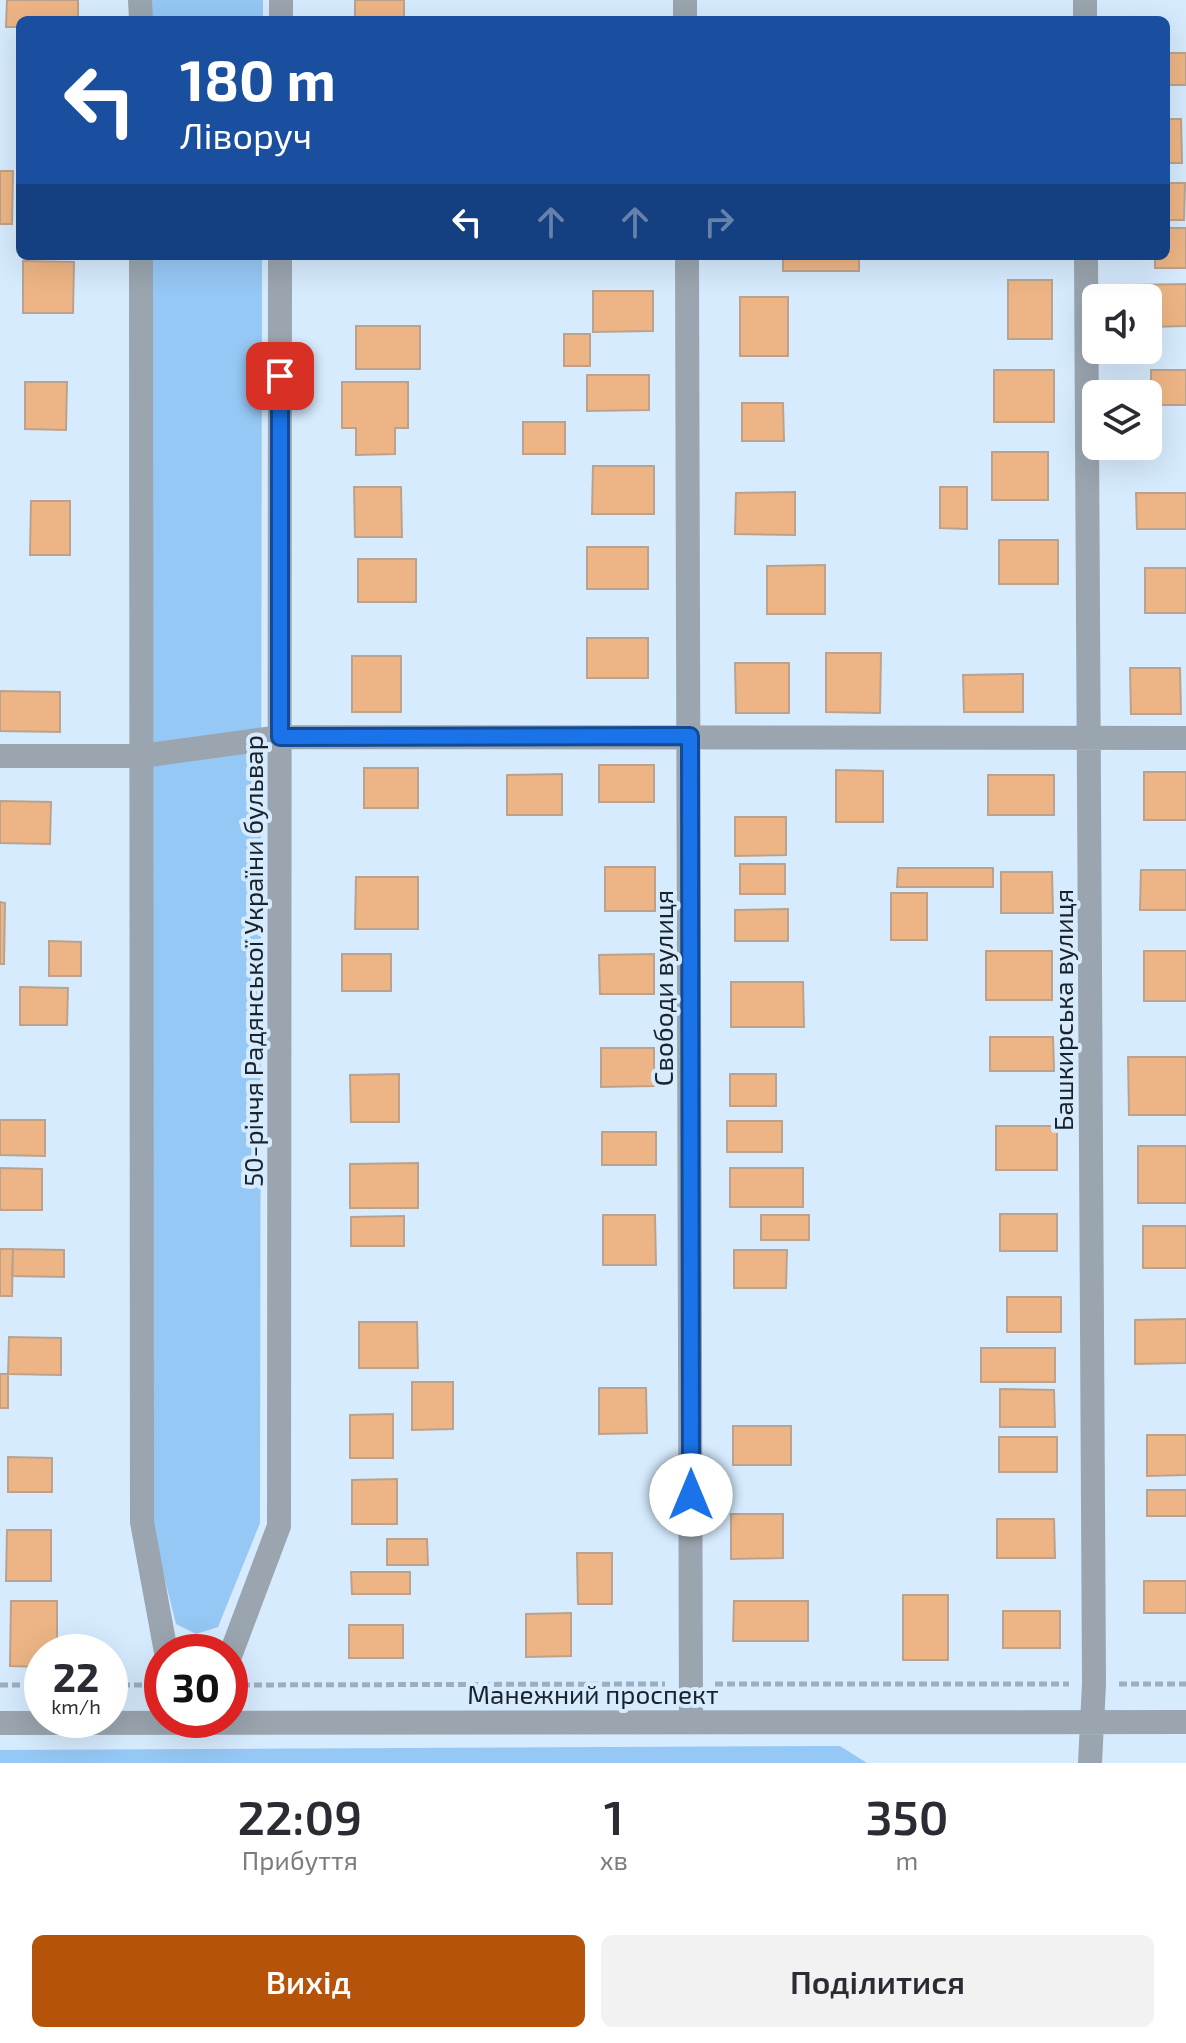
<!DOCTYPE html>
<html lang="uk">
<meta charset="utf-8">
<style>
:root{--surface:#fff;--page:#f2f2f3;--text:#2b2b33;--muted:#7c7c81;--accent:#b45309}
body{margin:0;font-family:"Exo 2",sans-serif;background:var(--page);color:var(--text);height:100vh;display:flex;flex-direction:column;font-size:30px;white-space:nowrap}
*{box-sizing:border-box;margin:0}
p{font-size:26px;color:var(--muted)}
.icon{flex:none;width:44px;height:44px;fill:none;stroke:currentColor;stroke-width:2;stroke-linecap:round;stroke-linejoin:round}
.map{position:relative;height:1763px;overflow:hidden}
.panel{display:flex;flex-direction:column;background:var(--surface);flex:1}
.panel>*{flex:none}
.banner{position:absolute;left:16px;top:16px;width:1154px;height:244px;border-radius:12px;box-shadow:0 8px 32px #0002;background:#1a4fa0;color:#fff;overflow:hidden}
.tools{position:absolute;left:1082px;top:284px;display:grid;gap:16px}
.tools a{display:grid;place-items:center;width:80px;height:80px;border-radius:12px;background:var(--surface);box-shadow:0 8px 32px #0002;font-size:40px}
.speed{position:absolute;left:24px;top:1634px;display:flex;gap:16px;font-size:40px;font-weight:700;text-align:center}
.speed>*{display:grid;place-content:center;width:104px;height:104px;border-radius:50%;background:var(--surface);box-shadow:0 8px 32px #0002;line-height:1}
.speed small{font-size:20px;font-weight:400}
.speed .limit{border:12px solid #d22;background:#fff;color:#111}
.pin{position:absolute;display:grid;place-items:center;width:68px;height:68px;color:#fff;margin:-34px;border-radius:16px;box-shadow:0 4px 12px #0006}
.me{position:absolute;width:88px;margin:-44px;rotate:0deg;stroke-linejoin:round;filter:drop-shadow(0 0 6px #0008)}
.turn{display:flex;align-items:center;gap:28px;height:168px;padding:0 32px;font-size:36px}
.turn .icon{width:104px;height:104px;stroke-width:2.5}
.turn b{display:block;font-size:56px;line-height:68px}
.lanes{display:flex;align-items:center;height:76px;padding:0 32px;background:#0003;justify-content:center;gap:40px;direction:ltr}
.lanes .off{opacity:.35}
.eta{display:flex;justify-content:space-evenly;align-items:center;height:136px;text-align:center}
.eta b{font-size:48px;font-weight:600;line-height:56px}
.action{display:flex;gap:16px;margin-top:auto;padding:16px 32px}
.action a{flex:1;height:92px;border-radius:12px;background:var(--accent);color:#fff;font-size:32px;font-weight:600;line-height:92px;text-align:center}
.action a+a{background:var(--page);color:var(--text)}
.map>svg:first-child{display:block}
.green{fill:#96c8f5}
.building{fill:#edb585;stroke:#bca28c;stroke-width:2}
.lines{fill:none;stroke-linecap:round;stroke-linejoin:round}
.path{stroke:#9dafbf;stroke-width:5;stroke-dasharray:8 4;stroke-linecap:butt}
.minor{stroke:#9aa5af;stroke-width:24}
.route-casing{stroke:#114b97;stroke-width:20}
.route{stroke:#1a73e8;stroke-width:14}
.labels{text-anchor:middle;dominant-baseline:central;stroke-width:8;stroke-linejoin:round;paint-order:stroke}
.street-label{font-size:26px;fill:#1a232c;stroke:#d6ebfe}
</style>
<div class="map">
<svg width="1186" height="1763" viewBox="0 0 1186 1763">
<rect width="100%" height="100%" fill="#d6ebfe"/>
<path class="green" d="M 151,0 L 263,0 L 263,20 L 151,20 Z
M 151,256 L 262,256 L 260,1523 L 218,1627 L 196,1634 L 176,1624 L 150,1520 Z
M 840,1746 L 867,1763 L 0,1763 L 0,1750 Z"/>
<path class="building" d="M 7,0 L 78,0 L 78,20 L 20,20 L 20,27 L 6,27 Z
M 355,0 L 404,0 L 404,19 L 355,20 Z
M 1166,53 L 1186,53 L 1186,85 L 1166,85 Z
M 1166,119 L 1181,119 L 1182,163 L 1166,163 Z
M 0,171 L 13,171 L 12,224 L 0,224 Z
M 1166,183 L 1185,183 L 1184,220 L 1166,220 Z
M 1166,228 L 1186,228 L 1186,268 L 1155,268 L 1155,256 L 1166,256 Z
M 783,256 L 859,256 L 859,271 L 783,271 Z
M 23,261 L 74,262 L 73,313 L 23,313 Z
M 1008,280 L 1052,280 L 1052,339 L 1008,339 Z
M 1186,284 L 1186,326 L 1148,327 L 1148,298 L 1134,298 L 1134,285 Z
M 593,291 L 653,291 L 653,331 L 593,332 Z
M 740,297 L 788,297 L 788,356 L 740,356 Z
M 356,326 L 420,326 L 420,369 L 356,369 Z
M 564,334 L 590,334 L 590,366 L 564,366 Z
M 994,370 L 1054,370 L 1054,422 L 994,422 Z
M 1151,370 L 1186,370 L 1186,405 L 1151,405 Z
M 587,375 L 649,375 L 649,410 L 587,411 Z
M 25,382 L 67,382 L 66,430 L 25,429 Z
M 342,382 L 408,382 L 408,428 L 395,428 L 395,454 L 356,455 L 356,428 L 342,428 Z
M 742,403 L 783,403 L 784,441 L 742,441 Z
M 523,422 L 565,422 L 565,454 L 523,454 Z
M 992,452 L 1048,452 L 1048,500 L 992,500 Z
M 593,466 L 654,466 L 654,514 L 592,514 Z
M 354,487 L 401,487 L 402,537 L 355,537 Z
M 940,487 L 967,487 L 967,529 L 940,528 Z
M 795,492 L 795,535 L 735,534 L 736,493 Z
M 1136,493 L 1186,493 L 1186,529 L 1137,529 Z
M 31,501 L 70,501 L 70,555 L 30,555 Z
M 999,540 L 1058,540 L 1058,584 L 999,584 Z
M 587,547 L 648,547 L 648,589 L 587,589 Z
M 358,559 L 416,559 L 416,602 L 358,602 Z
M 825,565 L 825,614 L 767,614 L 767,566 Z
M 1145,568 L 1186,568 L 1186,613 L 1145,613 Z
M 587,638 L 648,638 L 648,678 L 587,678 Z
M 826,653 L 881,653 L 880,713 L 826,712 Z
M 352,656 L 401,656 L 401,712 L 352,712 Z
M 735,663 L 789,663 L 789,713 L 736,713 Z
M 1130,668 L 1180,668 L 1181,714 L 1131,714 Z
M 1023,674 L 1023,712 L 964,712 L 963,675 Z
M 0,691 L 60,692 L 60,732 L 0,731 Z
M 599,765 L 654,765 L 654,802 L 599,802 Z
M 364,768 L 418,768 L 418,808 L 364,808 Z
M 836,770 L 883,771 L 883,822 L 836,822 Z
M 1144,772 L 1186,772 L 1186,820 L 1144,820 Z
M 562,774 L 562,815 L 507,815 L 507,775 Z
M 988,775 L 1054,775 L 1054,815 L 988,815 Z
M 0,801 L 51,802 L 50,844 L 0,843 Z
M 735,817 L 786,817 L 786,855 L 735,856 Z
M 740,864 L 785,864 L 785,894 L 740,894 Z
M 605,867 L 655,867 L 655,911 L 605,911 Z
M 898,868 L 993,868 L 993,887 L 897,887 Z
M 1141,870 L 1186,870 L 1186,910 L 1140,910 Z
M 1001,872 L 1052,872 L 1053,913 L 1001,913 Z
M 356,877 L 418,877 L 418,929 L 355,929 Z
M 891,893 L 927,893 L 927,940 L 891,940 Z
M 0,902 L 5,903 L 4,964 L 0,964 Z
M 788,909 L 788,941 L 735,941 L 735,910 Z
M 49,941 L 81,942 L 81,976 L 49,976 Z
M 986,951 L 1052,951 L 1052,1000 L 986,1000 Z
M 1144,951 L 1186,951 L 1186,1001 L 1144,1001 Z
M 342,954 L 391,954 L 391,991 L 342,991 Z
M 654,954 L 654,994 L 600,994 L 599,955 Z
M 731,982 L 803,982 L 804,1027 L 731,1027 Z
M 20,987 L 68,988 L 67,1025 L 20,1025 Z
M 990,1037 L 1053,1037 L 1054,1071 L 990,1071 Z
M 601,1048 L 654,1048 L 654,1086 L 601,1087 Z
M 1128,1057 L 1186,1057 L 1186,1115 L 1129,1115 Z
M 399,1074 L 399,1122 L 351,1122 L 350,1075 Z
M 730,1074 L 776,1074 L 776,1106 L 730,1106 Z
M 0,1120 L 45,1120 L 45,1156 L 0,1155 Z
M 727,1121 L 782,1121 L 782,1152 L 727,1152 Z
M 996,1126 L 1057,1126 L 1057,1170 L 996,1170 Z
M 602,1132 L 656,1132 L 656,1165 L 602,1165 Z
M 1138,1146 L 1186,1146 L 1186,1203 L 1138,1203 Z
M 418,1163 L 418,1208 L 350,1208 L 350,1164 Z
M 0,1168 L 42,1169 L 42,1210 L 0,1210 Z
M 730,1168 L 803,1168 L 803,1207 L 730,1207 Z
M 1000,1214 L 1057,1214 L 1057,1251 L 1000,1251 Z
M 603,1215 L 655,1215 L 656,1265 L 603,1265 Z
M 761,1215 L 809,1215 L 809,1240 L 761,1240 Z
M 404,1216 L 404,1246 L 351,1246 L 351,1217 Z
M 1143,1226 L 1186,1226 L 1186,1268 L 1143,1268 Z
M 0,1249 L 13,1249 L 12,1296 L 0,1296 Z
M 13,1249 L 64,1250 L 64,1277 L 12,1276 Z
M 734,1250 L 787,1250 L 786,1288 L 734,1288 Z
M 1007,1297 L 1061,1297 L 1061,1332 L 1007,1332 Z
M 1186,1319 L 1186,1363 L 1135,1364 L 1135,1320 Z
M 359,1322 L 417,1322 L 418,1368 L 359,1368 Z
M 9,1337 L 61,1338 L 61,1375 L 8,1374 Z
M 981,1348 L 1055,1348 L 1055,1382 L 981,1382 Z
M 0,1374 L 8,1374 L 8,1408 L 0,1408 Z
M 412,1382 L 453,1382 L 453,1429 L 412,1430 Z
M 599,1388 L 646,1388 L 647,1433 L 599,1434 Z
M 1000,1389 L 1054,1390 L 1055,1427 L 1000,1427 Z
M 393,1414 L 393,1458 L 350,1458 L 350,1415 Z
M 733,1426 L 791,1426 L 791,1465 L 733,1465 Z
M 1147,1435 L 1186,1435 L 1186,1475 L 1147,1476 Z
M 999,1437 L 1057,1437 L 1057,1472 L 999,1472 Z
M 8,1457 L 52,1458 L 52,1492 L 8,1492 Z
M 397,1479 L 397,1524 L 352,1524 L 352,1480 Z
M 1147,1490 L 1186,1490 L 1186,1516 L 1147,1516 Z
M 731,1514 L 783,1514 L 783,1558 L 731,1559 Z
M 997,1519 L 1054,1519 L 1055,1558 L 997,1558 Z
M 7,1530 L 51,1530 L 51,1581 L 6,1581 Z
M 387,1539 L 427,1539 L 428,1565 L 387,1565 Z
M 577,1553 L 612,1553 L 612,1604 L 578,1604 Z
M 351,1572 L 410,1572 L 410,1594 L 352,1594 Z
M 1144,1581 L 1186,1581 L 1186,1613 L 1144,1613 Z
M 903,1595 L 948,1595 L 948,1660 L 903,1660 Z
M 11,1601 L 57,1601 L 57,1652 L 42,1652 L 42,1667 L 10,1666 Z
M 734,1601 L 808,1601 L 808,1641 L 733,1641 Z
M 1003,1611 L 1060,1611 L 1060,1648 L 1003,1648 Z
M 571,1613 L 571,1656 L 526,1657 L 526,1614 Z
M 349,1625 L 403,1625 L 403,1658 L 349,1658 Z"/>
<g class="lines">
<path class="path" d="M 715,1684 L 1069,1684
M 1119,1684 L 1186,1684
M 0,1685 L 42,1685
M 110,1685 L 162,1685
M 230,1685 L 665,1684"/>
<path class="minor" d="M 140,0 L 141,20
M 685,0 L 685,20
M 1085,0 L 1085,20
M 281,20 L 281,0
M 141,256 L 142,1522 L 166,1652
M 687,256 L 691,1720
M 1086,256 L 1094,1684 L 1090,1763
M 0,756 L 142,756 L 280,737 L 1186,738
M 230,1656 L 279,1526 L 280,256
M 0,1723 L 1186,1722"/>
</g>
<g class="lines">
<g class="route-casing">
<path id="route" d="M 280,376 L 280,737 L 690,736 L 691,1495"/>
</g>
<use href="#route" class="route"/>
</g>
<g class="labels">
<g class="street-label">
<text transform="translate(252 961) rotate(-90)">50-річчя Радянської України бульвар</text>
<text transform="translate(662 988) rotate(-90)">Свободи вулиця</text>
<text transform="translate(1062 1010) rotate(-90)">Башкирська вулиця</text>
<text x="593" y="1693">Манежний проспект</text>
</g>
</g>
</svg>
<div class="tools">
<a><svg class="icon" aria-label="sound" viewBox="0 0 24 24"><path d="M4 9h4l5-4v14l-5-4H4zM17 9q2 3 0 6"/></svg></a>
<a><svg class="icon" aria-label="layers" viewBox="0 0 24 24"><path d="M12 4l9 5-9 5-9-5zM3 14l9 5 9-5"/></svg></a>
</div>
<div class="speed"><div>22<small>km/h</small></div><div class="limit">30</div></div>
<div class="pin" style="left:280px;top:376px;background:#d93025"><svg class="icon" aria-label="arrive" viewBox="0 0 24 24"><path d="M6 21V4h12l-3 4 3 4H6"/></svg></div>
<svg class="me" style="left:691px;top:1495px" viewBox="-20 -20 40 40"><circle r="19" fill="#fff"/><path d="M0-13L10 11 0 6-10 11z" fill="#1a73e8"/></svg>
<div class="banner">
<div class="turn"><svg class="icon" aria-label="left" viewBox="0 0 24 24"><path d="M17 20v-9H6M10 6l-5 5 5 5"/></svg><div><b>180 m</b>Ліворуч</div></div>
<div class="lanes"><svg class="icon" aria-label="left" viewBox="0 0 24 24"><path d="M17 20v-9H6M10 6l-5 5 5 5"/></svg><svg class="icon off" aria-label="ahead" viewBox="0 0 24 24"><path d="M12 20V5M6 11l6-6 6 6"/></svg><svg class="icon off" aria-label="ahead" viewBox="0 0 24 24"><path d="M12 20V5M6 11l6-6 6 6"/></svg><svg class="icon off" aria-label="right" viewBox="0 0 24 24"><path d="M7 20v-9h11M14 6l5 5-5 5"/></svg></div>
</div>
</div>
<section class="panel">
<div class="eta">
<div><b>22:09</b><p>Прибуття</p></div>
<div><b>1</b><p>хв</p></div>
<div><b>350</b><p>m</p></div>
</div>
<div class="action"><a>Вихід</a><a>Поділитися</a></div>
</section>
